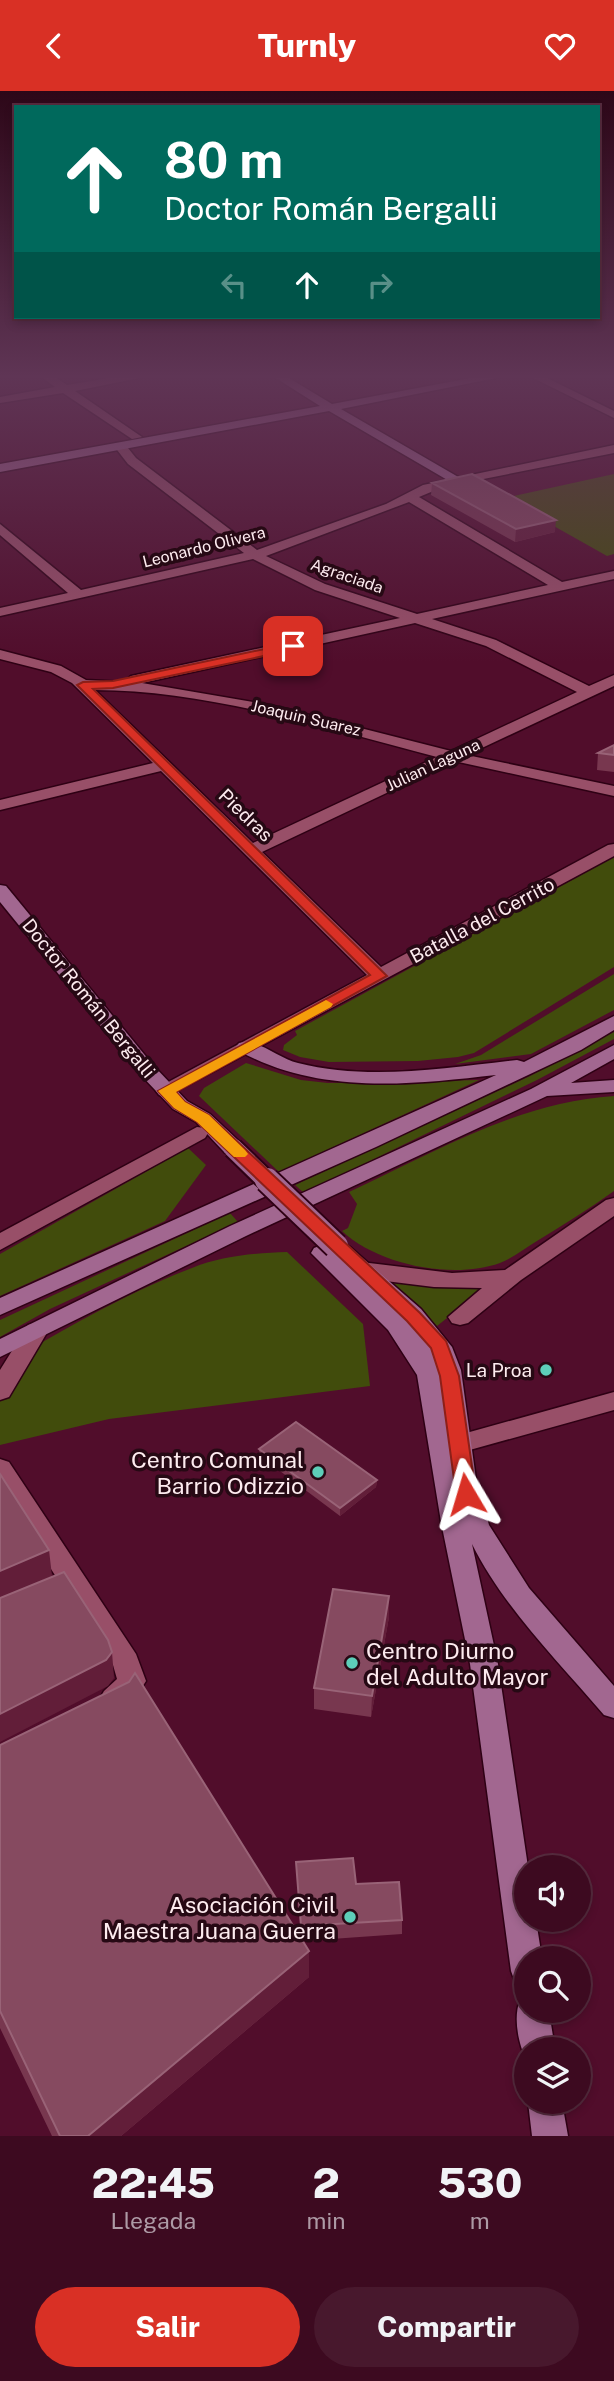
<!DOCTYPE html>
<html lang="es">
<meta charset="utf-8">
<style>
:root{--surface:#3d0a20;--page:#48182d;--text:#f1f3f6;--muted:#ad9aa5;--line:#562b3e;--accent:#d93025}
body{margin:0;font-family:"Public Sans",sans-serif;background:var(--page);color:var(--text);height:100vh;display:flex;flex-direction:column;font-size:26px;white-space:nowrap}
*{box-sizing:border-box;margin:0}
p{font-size:23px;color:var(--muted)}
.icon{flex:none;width:38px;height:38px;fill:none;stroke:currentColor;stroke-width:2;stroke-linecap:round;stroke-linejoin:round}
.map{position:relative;height:2045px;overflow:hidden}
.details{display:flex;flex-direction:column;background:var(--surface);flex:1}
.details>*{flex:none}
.banner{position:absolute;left:14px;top:14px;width:586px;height:214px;border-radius:0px;box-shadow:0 4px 10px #0003,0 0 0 2px var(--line);background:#00695c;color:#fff;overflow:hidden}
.fabs{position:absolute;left:514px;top:1764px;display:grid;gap:14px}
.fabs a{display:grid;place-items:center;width:77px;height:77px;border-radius:50%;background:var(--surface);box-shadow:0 4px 10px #0003,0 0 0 2px var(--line);font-size:35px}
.pin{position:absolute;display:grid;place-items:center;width:60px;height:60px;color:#fff;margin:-30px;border-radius:14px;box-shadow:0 4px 10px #0006}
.me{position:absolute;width:77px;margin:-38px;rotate:353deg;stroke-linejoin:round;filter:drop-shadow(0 0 5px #0008)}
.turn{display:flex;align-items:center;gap:24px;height:147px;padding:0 35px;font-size:32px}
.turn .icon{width:91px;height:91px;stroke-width:2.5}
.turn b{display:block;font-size:49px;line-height:60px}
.lanes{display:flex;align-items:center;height:66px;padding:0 35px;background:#0003;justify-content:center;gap:35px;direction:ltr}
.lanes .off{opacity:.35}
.eta{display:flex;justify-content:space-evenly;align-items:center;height:119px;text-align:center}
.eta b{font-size:42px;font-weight:800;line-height:49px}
.button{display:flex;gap:14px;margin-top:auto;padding:14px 35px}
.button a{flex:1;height:80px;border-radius:42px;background:var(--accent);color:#fff;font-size:28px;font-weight:800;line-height:80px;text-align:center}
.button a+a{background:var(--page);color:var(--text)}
header{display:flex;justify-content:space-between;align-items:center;height:91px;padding:0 35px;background:var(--accent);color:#fff;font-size:32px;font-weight:800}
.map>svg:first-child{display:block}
.green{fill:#414c0c}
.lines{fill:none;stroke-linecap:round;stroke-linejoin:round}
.street-casing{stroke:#2e0014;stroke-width:3}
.secondary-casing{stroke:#2e0014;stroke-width:3}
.street{fill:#984f68;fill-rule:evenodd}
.secondary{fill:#a26790;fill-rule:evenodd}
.secondary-bridge-far1-casing{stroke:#2e0014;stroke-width:23;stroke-linecap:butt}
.secondary-bridge-casing{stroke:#2e0014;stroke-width:28;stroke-linecap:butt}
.secondary-bridge-far1{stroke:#a26790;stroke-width:19}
.secondary-bridge{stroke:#a26790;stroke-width:24}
.wall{fill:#78374f}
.shaded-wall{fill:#621e39}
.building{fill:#864a60;stroke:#996377;stroke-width:2}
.route{fill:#d93025;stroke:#8d1f18;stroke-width:2}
.slow{fill:#f59e0b}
.poi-dot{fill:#5dceb9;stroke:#260914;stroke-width:2.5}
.labels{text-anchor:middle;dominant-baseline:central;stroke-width:7;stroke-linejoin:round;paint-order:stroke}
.far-street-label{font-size:16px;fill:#fdebef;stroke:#260914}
.street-label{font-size:19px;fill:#fdebef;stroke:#260914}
.poi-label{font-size:19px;fill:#fdebef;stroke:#260914;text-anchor:end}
.near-poi-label{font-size:23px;fill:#fdebef;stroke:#260914;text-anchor:end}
</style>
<header><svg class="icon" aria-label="back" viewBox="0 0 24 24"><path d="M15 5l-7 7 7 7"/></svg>Turnly<svg class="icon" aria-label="heart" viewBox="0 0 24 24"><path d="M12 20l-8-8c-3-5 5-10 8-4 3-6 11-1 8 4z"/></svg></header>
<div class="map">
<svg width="614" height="2045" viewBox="0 0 614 2045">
<rect width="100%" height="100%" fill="#510d2b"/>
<path class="green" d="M 614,383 L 614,463 L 607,465 L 504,407 Z
M 614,766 L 614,876 L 474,962 L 458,966 L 418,970 L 329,971 L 300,966 L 283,959 L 284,954 L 297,944 L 295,940 Z
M 614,883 L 614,919 L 531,963 L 455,973 L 481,964 Z
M 614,941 L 614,948 L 537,989 L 304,1102 L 295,1094 L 530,985 Z
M 246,972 L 301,989 L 328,992 L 479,989 L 279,1081 L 199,1005 L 204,997 Z
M 614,1005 L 614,1100 C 589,1118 563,1134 537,1150 C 525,1157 513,1167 500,1172 C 453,1189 378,1174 342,1140 L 348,1137 L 357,1113 L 349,1101 C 435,1061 518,1011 614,1005 Z
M 188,1057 L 206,1074 L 165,1130 L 0,1205 L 0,1163 Z
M 230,1122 L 238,1131 L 50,1218 L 0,1246 L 0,1229 Z
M 287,1161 L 363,1233 L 370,1295 L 109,1328 L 0,1354 L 0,1276 C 61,1240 126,1202 192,1177 C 221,1165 256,1162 287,1161 Z
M 394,1191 L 485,1197 L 437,1235 L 394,1195 Z"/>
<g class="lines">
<g class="street-casing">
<path id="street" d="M 39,284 L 52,284 L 67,294 L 128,284 L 154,284 L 75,300 L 142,346 L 132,348 L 63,302 L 0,312 L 0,306 L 55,296 Z
M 527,284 L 541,284 L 614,320 L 614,327 Z
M 116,352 L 124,352 L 136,367 L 257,459 L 386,413 L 423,394 L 614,354 L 614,362 L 443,396 L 419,406 L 562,491 L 614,480 L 614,488 L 432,528 L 496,549 L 589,595 L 614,584 L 614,595 L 467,664 L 614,695 L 614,705 L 454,670 L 262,761 L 381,876 L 608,754 L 614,753 L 614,765 L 166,1006 L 159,1004 L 156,1000 L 159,996 L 367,884 L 161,680 L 0,719 L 0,709 L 153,672 L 72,592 L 51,581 L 0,568 L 0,559 L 61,575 L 86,589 L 124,591 L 131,585 L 400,527 L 315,499 L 253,468 L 0,525 L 0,517 L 68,502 L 0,444 L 0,433 L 81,499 L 244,462 L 128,373 L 114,355 ZM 409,411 L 548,494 L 417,523 L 325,493 L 266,465 ZM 415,532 L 486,555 L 577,601 L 451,660 L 270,614 L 142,592 ZM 95,599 C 207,599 330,638 437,666 L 253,752 Z
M 197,1036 L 205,1037 L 208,1042 L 205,1047 L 0,1159 L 0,1142 Z
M 614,1107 L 614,1125 L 521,1189 L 468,1232 L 460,1234 L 452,1232 L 448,1226 L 482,1197 L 434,1196 L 361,1187 L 353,1184 L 349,1179 L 353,1174 L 361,1171 L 452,1182 L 505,1179 L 606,1109 Z
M 36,1232 L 44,1234 L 48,1240 L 9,1306 L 0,1309 L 0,1279 L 28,1234 Z
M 614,1301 L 614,1319 L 459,1362 L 434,1360 L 430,1353 L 434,1346 L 459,1344 Z
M 0,1368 L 9,1371 L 136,1563 L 146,1590 L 130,1615 L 114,1621 L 104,1618 L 99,1609 L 104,1600 L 117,1588 L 113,1574 L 0,1399 Z"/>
</g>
<g class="secondary-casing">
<path id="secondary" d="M 271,284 L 284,284 L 332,313 L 487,284 L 511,284 L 341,318 L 460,387 L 462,390 L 456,394 L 329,320 L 0,381 L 0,373 L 320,315 Z
M 0,794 L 6,795 L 153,974 L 187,1010 L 210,1023 L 241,1052 L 244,1057 L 241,1062 L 225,1062 L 196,1031 L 173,1018 L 139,982 L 0,811 Z
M 614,925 L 614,939 L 581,959 L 376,1056 L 0,1224 L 0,1207 L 496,984 C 408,994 319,1004 239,960 L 236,956 L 239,952 C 258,947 279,968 298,972 C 368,990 446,977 517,969 L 524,971 Z
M 614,954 L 614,968 L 571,992 L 614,989 L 614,1001 L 547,1005 L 246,1145 L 0,1266 L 0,1248 L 230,1135 L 531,998 Z
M 342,1153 L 350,1156 L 421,1218 L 452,1256 L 461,1279 L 476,1388 L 489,1434 L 529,1497 L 614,1595 L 614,1627 L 604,1624 C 558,1570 504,1517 472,1453 L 498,1573 L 528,1776 L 527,1829 L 536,1829 L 542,1867 L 527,1867 L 527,1895 L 515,1891 L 511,1880 L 470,1573 L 441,1431 L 417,1284 L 388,1239 L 311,1162 L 314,1157 L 322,1154 L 332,1159 Z
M 527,1906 L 527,1920 L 549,1920 L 555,1958 L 527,1958 L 527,1970 C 518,1953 513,1926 520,1909 Z
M 528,2011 L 562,2011 L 568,2045 L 532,2045 Z"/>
</g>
<use href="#street" class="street"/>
<use href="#secondary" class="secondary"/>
<g class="secondary-bridge-far1-casing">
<path id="secondary-bridge-far1" d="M 233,1057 L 268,1091"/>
</g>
<g class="secondary-bridge-casing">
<path id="secondary-bridge" d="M 267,1089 L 336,1155"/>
</g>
<use href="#secondary-bridge-far1" class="secondary-bridge-far1"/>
<use href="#secondary-bridge" class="secondary-bridge"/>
</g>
<path class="wall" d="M 432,392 L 555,441 L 515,451 L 431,404 Z
M 614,654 L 614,681 L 597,679 L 598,662 Z
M 259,1358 L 377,1389 L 376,1396 L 340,1425 L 260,1365 Z
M 389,1505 L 389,1526 L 371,1626 L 314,1618 L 314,1597 Z
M 0,1654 L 301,1846 L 296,1771 L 356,1793 L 402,1829 L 402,1843 L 303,1850 L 309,1886 L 121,2045 L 52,2045 L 0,1937 Z"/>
<path class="shaded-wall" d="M 556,429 L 555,441 L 515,451 L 516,438 Z
M 377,1389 L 376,1396 L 340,1425 L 340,1417 Z
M 49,1459 L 52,1485 L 0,1508 L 0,1480 Z
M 389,1505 L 389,1526 L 371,1626 L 372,1605 Z
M 112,1561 L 114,1587 L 108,1595 L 0,1651 L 0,1623 Z
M 309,1860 L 309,1886 L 121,2045 L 88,2045 Z"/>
<path class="building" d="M 472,383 L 556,429 L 516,438 L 432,392 Z
M 614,654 L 614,664 L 598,662 Z
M 296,1331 L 377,1389 L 340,1417 L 259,1358 Z
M 0,1383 L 49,1459 L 0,1480 Z
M 64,1481 L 108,1549 L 112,1561 L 106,1569 L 0,1623 L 0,1507 Z
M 333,1498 L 389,1505 L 372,1605 L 314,1597 Z
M 135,1582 L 309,1860 L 88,2045 L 60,2045 L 0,1920 L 0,1654 L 129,1591 Z
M 353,1767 L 356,1793 L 399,1791 L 402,1829 L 301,1835 L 296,1771 Z"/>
<linearGradient id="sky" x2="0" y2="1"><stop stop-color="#2d0718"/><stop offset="0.5" stop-color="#5f3555"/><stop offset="1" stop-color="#5f3555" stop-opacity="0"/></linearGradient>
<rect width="614" height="571" fill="url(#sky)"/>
<path class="route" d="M 293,552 L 299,555 L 297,558 L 113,597 L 93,598 L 387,885 L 176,1001 L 185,1011 L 209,1024 L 420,1222 L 446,1250 L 459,1285 L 476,1403 L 473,1408 L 466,1410 L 459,1408 L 456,1403 L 440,1285 L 431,1257 L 407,1230 L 197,1031 L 174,1017 L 158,1000 L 370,884 L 77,594 L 83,591 L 113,590 Z"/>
<path class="slow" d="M 326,909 L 333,913 L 331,916 L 176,1001 L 185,1011 L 209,1024 L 245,1059 L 248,1063 L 245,1066 L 234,1066 L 197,1031 L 174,1017 L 158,1000 Z"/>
<g class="poi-dot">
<circle cx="546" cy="1279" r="7"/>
<circle cx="318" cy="1381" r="7"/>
<circle cx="352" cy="1572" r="7"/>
<circle cx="350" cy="1826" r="7"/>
</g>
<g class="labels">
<g class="far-street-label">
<text transform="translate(204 456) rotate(-14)">Leonardo Olivera</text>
<text transform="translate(347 485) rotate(19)">Agraciada</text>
<text transform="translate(306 627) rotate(13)">Joaquin Suarez</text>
<text transform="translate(433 674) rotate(-25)">Julian Laguna</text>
</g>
<g class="street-label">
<text transform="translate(246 724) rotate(44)">Piedras</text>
<text transform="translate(482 829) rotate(-28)">Batalla del Cerrito</text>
<text transform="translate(89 907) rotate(51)">Doctor Román Bergalli</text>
</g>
<g class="poi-label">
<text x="532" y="1279">La Proa</text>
</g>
<g class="near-poi-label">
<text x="304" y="1368">Centro Comunal<tspan x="304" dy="26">Barrio Odizzio</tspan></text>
<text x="366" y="1559" text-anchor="start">Centro Diurno<tspan x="366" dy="26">del Adulto Mayor</tspan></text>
<text x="336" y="1813">Asociación Civil<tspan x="336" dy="26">Maestra Juana Guerra</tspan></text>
</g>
</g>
</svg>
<div class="fabs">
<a><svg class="icon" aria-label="sound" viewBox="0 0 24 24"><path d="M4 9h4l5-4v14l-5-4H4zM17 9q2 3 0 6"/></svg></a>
<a><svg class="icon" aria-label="search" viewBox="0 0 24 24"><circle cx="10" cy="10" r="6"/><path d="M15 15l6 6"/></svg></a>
<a><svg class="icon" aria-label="layers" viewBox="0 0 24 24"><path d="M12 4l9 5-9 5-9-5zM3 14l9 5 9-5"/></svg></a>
</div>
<div class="pin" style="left:293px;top:555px;background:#d93025"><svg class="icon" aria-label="arrive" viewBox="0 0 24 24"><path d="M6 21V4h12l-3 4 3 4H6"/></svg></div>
<svg class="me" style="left:466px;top:1403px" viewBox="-20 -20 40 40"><path d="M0-17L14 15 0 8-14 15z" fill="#d93025" stroke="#fff" stroke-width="4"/></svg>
<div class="banner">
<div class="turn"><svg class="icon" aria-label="ahead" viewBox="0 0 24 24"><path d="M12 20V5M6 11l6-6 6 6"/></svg><div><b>80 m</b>Doctor Román Bergalli</div></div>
<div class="lanes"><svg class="icon off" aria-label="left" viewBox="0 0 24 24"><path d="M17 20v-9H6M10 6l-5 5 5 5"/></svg><svg class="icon" aria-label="ahead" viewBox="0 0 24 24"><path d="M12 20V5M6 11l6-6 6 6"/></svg><svg class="icon off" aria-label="right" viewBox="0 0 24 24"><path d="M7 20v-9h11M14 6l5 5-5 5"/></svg></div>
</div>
</div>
<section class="details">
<div class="eta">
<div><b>22:45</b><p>Llegada</p></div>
<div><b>2</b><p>min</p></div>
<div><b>530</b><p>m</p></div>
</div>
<div class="button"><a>Salir</a><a>Compartir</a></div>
</section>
